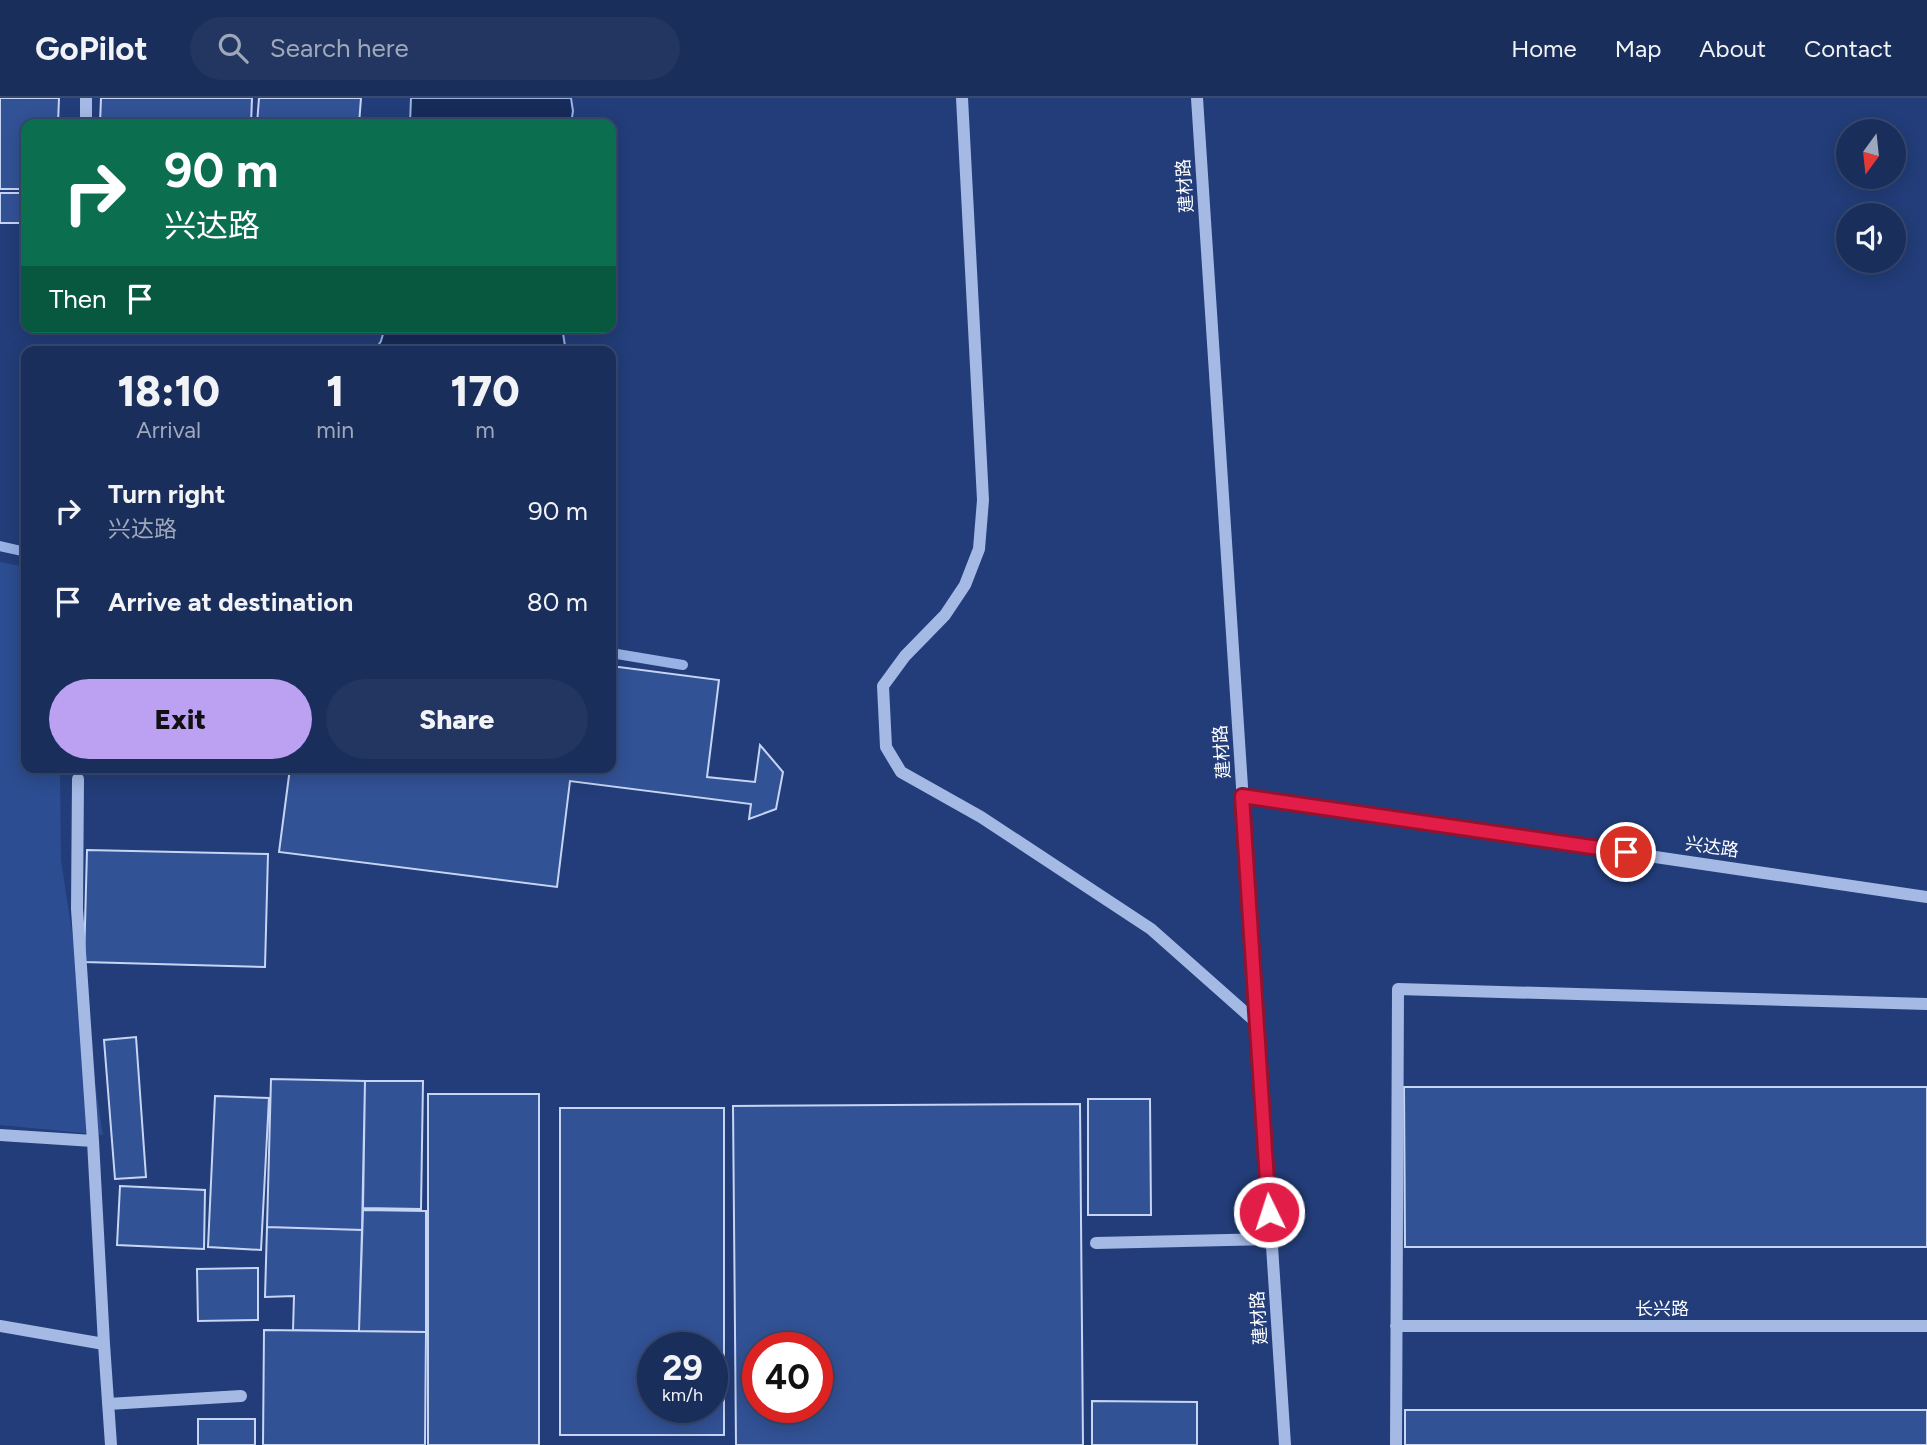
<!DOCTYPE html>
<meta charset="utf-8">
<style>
:root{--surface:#1a2e5b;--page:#233661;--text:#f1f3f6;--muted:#9fa8bb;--line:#384a71;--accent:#bca0f2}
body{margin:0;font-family:Figtree,"Noto Sans SC",sans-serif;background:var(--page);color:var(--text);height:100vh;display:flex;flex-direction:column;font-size:26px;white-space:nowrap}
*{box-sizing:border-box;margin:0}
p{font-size:23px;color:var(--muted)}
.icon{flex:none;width:38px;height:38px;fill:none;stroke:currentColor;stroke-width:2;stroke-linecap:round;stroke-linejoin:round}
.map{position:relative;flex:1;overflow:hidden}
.panel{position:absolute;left:21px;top:248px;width:595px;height:427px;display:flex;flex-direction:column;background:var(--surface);border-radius:14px;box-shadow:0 4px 18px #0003,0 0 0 2px var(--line)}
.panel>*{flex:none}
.hud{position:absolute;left:21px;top:21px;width:595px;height:214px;border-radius:14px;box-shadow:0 4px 18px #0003,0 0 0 2px var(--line);background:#0b6e4f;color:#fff;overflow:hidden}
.needle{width:46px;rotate:195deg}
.fabs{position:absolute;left:1836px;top:21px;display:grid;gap:14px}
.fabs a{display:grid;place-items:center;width:70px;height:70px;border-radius:50%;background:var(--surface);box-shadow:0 4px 18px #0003,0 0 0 2px var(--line);font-size:35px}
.speed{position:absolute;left:637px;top:1234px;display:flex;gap:14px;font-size:35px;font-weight:700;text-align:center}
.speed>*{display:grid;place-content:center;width:91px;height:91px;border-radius:50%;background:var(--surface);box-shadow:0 4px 18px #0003,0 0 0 2px var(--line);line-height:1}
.speed small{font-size:18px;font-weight:400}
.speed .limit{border:10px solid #d22;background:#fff;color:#111}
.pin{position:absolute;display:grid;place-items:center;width:60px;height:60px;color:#fff;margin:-30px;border:4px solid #fff;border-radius:50%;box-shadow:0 2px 7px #0007}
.me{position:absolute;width:77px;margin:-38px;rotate:356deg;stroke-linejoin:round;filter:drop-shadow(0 0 5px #0008)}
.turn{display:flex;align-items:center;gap:24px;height:147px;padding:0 28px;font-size:32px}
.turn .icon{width:91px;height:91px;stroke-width:2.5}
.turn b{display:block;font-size:49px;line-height:60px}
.then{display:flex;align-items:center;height:66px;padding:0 28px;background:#0003;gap:14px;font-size:26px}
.eta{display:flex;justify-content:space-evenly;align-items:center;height:119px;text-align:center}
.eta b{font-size:42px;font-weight:800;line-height:49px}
.primary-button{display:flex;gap:14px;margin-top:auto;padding:14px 28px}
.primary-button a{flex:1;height:80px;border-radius:42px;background:var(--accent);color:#111;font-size:28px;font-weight:800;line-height:80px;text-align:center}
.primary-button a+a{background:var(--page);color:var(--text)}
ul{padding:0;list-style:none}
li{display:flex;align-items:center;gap:21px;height:91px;padding:0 28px}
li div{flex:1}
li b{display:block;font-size:26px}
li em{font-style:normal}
header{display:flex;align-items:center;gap:42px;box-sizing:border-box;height:98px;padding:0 35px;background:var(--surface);border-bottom:2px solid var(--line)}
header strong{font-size:33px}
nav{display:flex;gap:38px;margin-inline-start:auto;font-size:24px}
.search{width:490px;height:63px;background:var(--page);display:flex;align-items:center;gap:18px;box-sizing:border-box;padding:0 24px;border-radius:38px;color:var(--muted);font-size:26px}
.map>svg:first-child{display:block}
.green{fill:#2c4d91}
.water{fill:#172b59;stroke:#98b2e6;stroke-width:2}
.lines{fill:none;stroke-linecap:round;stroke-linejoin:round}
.stream{stroke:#98b2e6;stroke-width:10}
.building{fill:#325296;stroke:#c7d5f4;stroke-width:2;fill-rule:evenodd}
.minor{stroke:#a4b9e4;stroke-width:12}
.route-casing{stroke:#92132f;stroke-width:18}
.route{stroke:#e11d48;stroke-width:12}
.labels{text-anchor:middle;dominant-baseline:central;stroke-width:7;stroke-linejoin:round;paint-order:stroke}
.street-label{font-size:18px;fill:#fff;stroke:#223d79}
</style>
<header>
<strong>GoPilot</strong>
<div class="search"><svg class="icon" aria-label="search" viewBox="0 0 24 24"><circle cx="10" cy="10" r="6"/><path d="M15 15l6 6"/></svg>Search here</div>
<nav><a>Home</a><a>Map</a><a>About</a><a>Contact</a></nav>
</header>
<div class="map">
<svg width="1927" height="1347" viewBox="0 0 1927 1347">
<rect width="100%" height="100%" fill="#223d79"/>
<path class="green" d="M 0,464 L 26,469 L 26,670 L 60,670 L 61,762 L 103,1037 L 0,1027 Z"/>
<path class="water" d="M 411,0 L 571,0 L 573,13 L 571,26 L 410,26 Z
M 385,229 L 562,229 L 566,254 L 374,254 L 381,243 Z"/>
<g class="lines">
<path class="stream" d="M 0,448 L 26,454
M 611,555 L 683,567"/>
</g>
<path class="building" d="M 0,0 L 59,0 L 58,26 L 26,26 L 26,91 L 0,91 Z
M 101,0 L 252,0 L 251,26 L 100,26 Z
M 259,0 L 361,0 L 359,26 L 257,26 Z
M 0,95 L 26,95 L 26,125 L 0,125 Z
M 611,568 L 719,582 L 707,679 L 755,684 L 760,647 L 783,674 L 776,711 L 749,721 L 751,706 L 570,683 L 557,789 L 279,754 L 290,670 L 611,670 Z
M 87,752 L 268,756 L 265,869 L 84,864 Z
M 136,939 L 146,1079 L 115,1081 L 104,942 Z
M 271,981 L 365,983 L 362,1132 L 267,1129 Z
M 365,983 L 423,983 L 421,1111 L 363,1110 Z
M 1404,989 L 1927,989 L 1927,1149 L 1405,1149 Z
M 428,996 L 539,996 L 539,1347 L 428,1347 Z
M 215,998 L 269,1000 L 261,1152 L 208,1149 Z
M 1088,1001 L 1150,1001 L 1151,1117 L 1088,1117 Z
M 1080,1006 L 1083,1347 L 736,1347 L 733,1008 ZM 758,1250 L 817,1250 L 817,1309 L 758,1309 Z
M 560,1010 L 724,1010 L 724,1337 L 560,1337 ZM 653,1250 L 712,1250 L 712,1309 L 653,1309 Z
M 120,1088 L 205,1092 L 204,1151 L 117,1147 Z
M 363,1112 L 426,1113 L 426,1234 L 359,1233 Z
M 267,1129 L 362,1132 L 359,1233 L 293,1232 L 294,1198 L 265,1199 Z
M 258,1170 L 258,1222 L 198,1223 L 197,1171 Z
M 264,1232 L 426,1234 L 425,1347 L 263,1347 Z
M 1092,1303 L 1197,1304 L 1197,1347 L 1092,1347 Z
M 1405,1312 L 1927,1312 L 1927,1347 L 1405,1347 Z
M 198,1321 L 255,1321 L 255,1347 L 198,1347 Z"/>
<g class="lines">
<path class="minor" d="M 962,0 L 983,402 L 979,451 L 965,487 L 945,517 L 905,558 L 883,588 L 886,649 L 901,674 L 981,719 L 1151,831 L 1257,925
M 1197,0 L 1285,1347
M 86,26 L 86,0
M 78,681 L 77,811 L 93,1043 L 104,1246
M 1242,698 L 1927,799
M 0,1037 L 93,1043
M 1096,1145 L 1271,1141
M 0,1228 L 104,1246 L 111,1347
M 1396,1228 L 1927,1228
M 108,1306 L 241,1298
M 1396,1347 L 1398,891 L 1927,906"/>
</g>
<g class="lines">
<g class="route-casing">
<path id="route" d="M 1269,1114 L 1242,698 L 1626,754"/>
</g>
<use href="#route" class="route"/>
</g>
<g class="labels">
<g class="street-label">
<text transform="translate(1185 88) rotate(-94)">建材路</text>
<text transform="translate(1222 654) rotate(-94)">建材路</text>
<text transform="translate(1712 749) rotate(8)">兴达路</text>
<text x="1662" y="1211">长兴路</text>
<text transform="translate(1259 1220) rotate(-94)">建材路</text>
</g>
</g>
</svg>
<div class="fabs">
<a><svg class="needle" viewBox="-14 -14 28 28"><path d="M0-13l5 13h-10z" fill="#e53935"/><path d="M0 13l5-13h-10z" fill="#9fa8bb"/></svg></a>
<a><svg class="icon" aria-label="sound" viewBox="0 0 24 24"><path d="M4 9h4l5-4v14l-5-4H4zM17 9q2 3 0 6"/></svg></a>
</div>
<div class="speed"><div>29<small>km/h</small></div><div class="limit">40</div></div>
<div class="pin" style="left:1626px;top:754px;background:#d93025"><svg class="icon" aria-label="arrive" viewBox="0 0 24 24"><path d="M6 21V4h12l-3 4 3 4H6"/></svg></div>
<svg class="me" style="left:1269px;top:1114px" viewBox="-20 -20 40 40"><circle r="17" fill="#e11d48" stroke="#fff" stroke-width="3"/><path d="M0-11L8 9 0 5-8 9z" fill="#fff"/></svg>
<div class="hud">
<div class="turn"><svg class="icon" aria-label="right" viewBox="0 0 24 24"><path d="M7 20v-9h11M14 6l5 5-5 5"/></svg><div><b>90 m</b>兴达路</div></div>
<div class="then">Then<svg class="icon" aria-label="arrive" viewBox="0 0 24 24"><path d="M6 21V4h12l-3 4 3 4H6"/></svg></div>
</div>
<section class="panel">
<div class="eta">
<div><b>18:10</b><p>Arrival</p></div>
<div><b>1</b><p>min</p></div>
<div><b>170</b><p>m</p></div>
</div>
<ul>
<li><svg class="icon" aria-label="right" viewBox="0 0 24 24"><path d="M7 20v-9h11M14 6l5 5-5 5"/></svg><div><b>Turn right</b><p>兴达路</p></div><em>90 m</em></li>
<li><svg class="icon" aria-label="arrive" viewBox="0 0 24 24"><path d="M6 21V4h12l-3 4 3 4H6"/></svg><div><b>Arrive at destination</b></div><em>80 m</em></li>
</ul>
<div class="primary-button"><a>Exit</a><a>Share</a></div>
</section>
</div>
